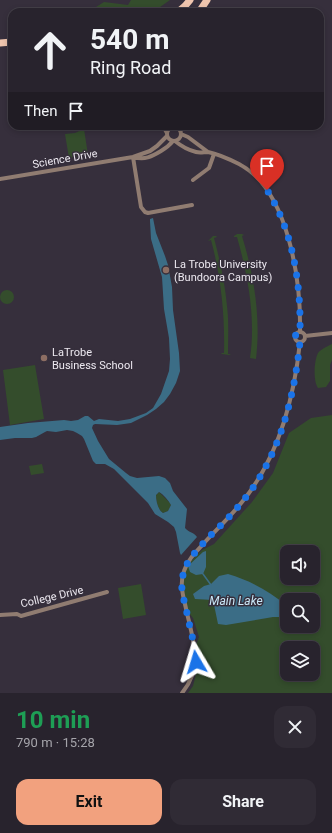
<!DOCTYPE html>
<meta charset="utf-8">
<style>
:root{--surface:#28232d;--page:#302b35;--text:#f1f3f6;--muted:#a5a4aa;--line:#444049;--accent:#f2a17e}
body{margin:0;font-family:Roboto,sans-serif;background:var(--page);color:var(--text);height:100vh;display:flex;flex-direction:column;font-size:15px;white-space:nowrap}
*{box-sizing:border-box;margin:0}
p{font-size:13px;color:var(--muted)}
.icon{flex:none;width:22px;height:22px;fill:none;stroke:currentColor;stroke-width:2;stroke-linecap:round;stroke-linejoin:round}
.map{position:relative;height:693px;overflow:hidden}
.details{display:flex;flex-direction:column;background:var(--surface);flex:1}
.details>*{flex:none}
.hud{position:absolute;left:8px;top:8px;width:316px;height:122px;border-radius:12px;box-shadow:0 2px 6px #0003,0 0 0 1px var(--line);background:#28232d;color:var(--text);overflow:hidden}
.buttons{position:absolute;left:280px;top:545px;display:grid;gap:8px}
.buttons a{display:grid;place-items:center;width:40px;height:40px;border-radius:8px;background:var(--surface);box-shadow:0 2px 6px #0003,0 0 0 1px var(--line);font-size:20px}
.pin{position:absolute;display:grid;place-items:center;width:34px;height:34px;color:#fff;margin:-41px -17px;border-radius:50% 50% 50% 0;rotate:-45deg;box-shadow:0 0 4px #0007}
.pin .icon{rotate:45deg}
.me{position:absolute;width:44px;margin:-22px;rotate:353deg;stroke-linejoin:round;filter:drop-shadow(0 0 3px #0008)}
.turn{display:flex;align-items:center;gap:14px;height:84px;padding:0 16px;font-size:18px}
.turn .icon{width:52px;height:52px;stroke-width:2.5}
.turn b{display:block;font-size:28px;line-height:34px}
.then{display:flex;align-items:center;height:38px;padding:0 16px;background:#0003;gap:8px;font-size:15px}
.round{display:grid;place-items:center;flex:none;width:42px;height:42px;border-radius:12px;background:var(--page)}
.overview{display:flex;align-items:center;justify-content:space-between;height:68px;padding:0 16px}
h1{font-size:24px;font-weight:700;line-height:30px;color:#1e9e55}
.primary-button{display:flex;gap:8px;margin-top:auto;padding:8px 16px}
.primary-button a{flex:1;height:46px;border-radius:12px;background:var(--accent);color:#111;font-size:16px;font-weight:700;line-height:46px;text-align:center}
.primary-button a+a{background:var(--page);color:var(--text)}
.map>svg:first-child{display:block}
.green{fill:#344d2c;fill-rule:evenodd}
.water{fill:#3b6d86;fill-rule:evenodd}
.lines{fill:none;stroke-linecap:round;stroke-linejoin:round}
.stream{stroke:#3b6d86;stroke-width:1.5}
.street{stroke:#907c71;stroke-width:4}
.primary{stroke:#efc5ae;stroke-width:7}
.route{stroke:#1a73e8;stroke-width:7;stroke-dasharray:0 12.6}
.education-dot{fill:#8d6e63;stroke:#362f3c;stroke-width:1.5}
.labels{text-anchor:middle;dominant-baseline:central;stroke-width:3;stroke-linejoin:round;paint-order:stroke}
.street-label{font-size:11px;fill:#ece8f0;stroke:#362f3c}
.poi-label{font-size:11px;fill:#ece8f0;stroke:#362f3c;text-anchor:start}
.water-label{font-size:12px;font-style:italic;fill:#cae8f8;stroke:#362f3c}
</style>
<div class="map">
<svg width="332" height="693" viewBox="0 0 332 693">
<rect width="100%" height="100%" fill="#362f3c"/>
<path class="green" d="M 131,0 L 170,0 L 153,12 L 88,12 L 104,2 L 128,5 Z
M 84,129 L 88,155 L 69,158 L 65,134 L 75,133 Z
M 237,234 L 242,234 L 244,235 L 242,236 C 254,275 261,318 256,359 L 250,358 C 256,318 248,276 237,237 L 234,237 L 234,236 Z
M 213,236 L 216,236 L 217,237 L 214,238 C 220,261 225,283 227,306 C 229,322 228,338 228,354 L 231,354 L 229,355 L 222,354 L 221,353 L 224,353 C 225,315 221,277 211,240 L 208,241 Z
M0 297a7 7 0 1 1 14 0a7 7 0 1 1-14 0Z
M 332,344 L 332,360 L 330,365 L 330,381 L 326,387 L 318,388 C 313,381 314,361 318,353 C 321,349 328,346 332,344 Z
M 35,365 L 44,419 L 10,425 L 3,370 Z
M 332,415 L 332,693 L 188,693 L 193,686 L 199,662 L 196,645 L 199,637 L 193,618 L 183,606 L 181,594 L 183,575 L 190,562 L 202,550 L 214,544 L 252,502 L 273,473 L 289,433 L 311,418 ZM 287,552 L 313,552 L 313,578 L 287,578 ZM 287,600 L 313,600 L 313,626 L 287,626 ZM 287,648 L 313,648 L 313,674 L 287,674 Z
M 42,464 L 44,473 L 31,475 L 29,466 Z
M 159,492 L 170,503 L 171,505 L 168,511 L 163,513 C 158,510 156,501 156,495 Z
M 141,584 L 146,615 L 123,619 L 118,588 Z"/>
<path class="water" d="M 153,218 L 156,233 L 165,256 L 168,265 L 172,287 L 173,310 L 179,353 L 180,371 L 176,383 L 170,394 L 164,402 L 156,409 L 147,415 L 131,423 L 117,425 L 95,424 L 93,425 L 92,428 L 98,441 L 109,459 L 126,473 L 130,476 L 137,478 L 159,476 L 165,478 L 170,483 L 173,491 L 187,509 L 185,528 C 189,533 194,532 197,537 L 181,555 L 180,553 L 176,532 L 174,527 L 168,522 L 155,514 L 148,503 L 114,469 L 105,464 L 96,464 L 93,461 L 84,439 L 82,436 L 77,433 L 73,431 L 67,430 L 56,432 L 47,431 L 45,432 L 36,437 L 32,438 L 15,438 L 0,440 L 0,427 L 28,423 L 64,420 L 71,421 L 78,420 L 85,416 L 88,416 L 94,421 L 99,419 L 118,421 L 130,419 L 146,413 L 153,408 L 161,394 L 169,371 L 170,359 L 169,338 L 164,309 L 162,277 L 151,239 L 150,221 L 150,219 ZM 159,492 C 163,494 169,501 171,505 L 168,511 L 163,513 C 158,510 156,501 156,495 Z
M 206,551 L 206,567 L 203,574 L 196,575 L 190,572 L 188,566 L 203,552 Z
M 228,574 C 249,580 269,591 286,605 L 285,611 L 282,617 L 273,617 L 226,625 L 218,624 L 213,600 L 195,599 L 193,594 L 204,586 L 211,584 L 219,576 Z"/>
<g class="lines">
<path class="stream" d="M 203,574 L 211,585"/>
<path class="street" d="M 163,126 L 167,133
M167 134a7 7 0 1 1 14 0a7 7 0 1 1-14 0Z
M 181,134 L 188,137 L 208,152
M 175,141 C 181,146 188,150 196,152 C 200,153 204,152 208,152 C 218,154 231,160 239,164 C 289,190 301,282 300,332
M 133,157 L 141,207 L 145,212 L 148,213 L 192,205
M 133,157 C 145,160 151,157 161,151 C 166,148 169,146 173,141
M 0,179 L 133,157 L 150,151 L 157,146 L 167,136
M 193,180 L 209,168 L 214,154
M295 337a5 5 0 1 1 10 0a5 5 0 1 1-10 0Z
M 305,336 L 332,333
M 0,615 L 17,614 L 21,616 L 107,592
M 182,693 C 205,666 191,634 185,604 C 182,592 180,582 184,571 C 188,559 197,551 205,542 C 217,529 231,516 242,502 C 279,457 294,399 300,342"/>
<path class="primary" d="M 178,12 L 185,6 L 190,0
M 199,12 L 207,0
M 0,43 L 12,42"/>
</g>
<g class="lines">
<path class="route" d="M 196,662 C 195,643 189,626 186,608 C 183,597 180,586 183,575 C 186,560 197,551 206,540 C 218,528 231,516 242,502 C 279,458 294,399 300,342 L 296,340 L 295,337 L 296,334 L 300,332 C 301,284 293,231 267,190"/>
</g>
<g class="education-dot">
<circle cx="166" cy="270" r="4"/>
<circle cx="44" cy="358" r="4"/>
</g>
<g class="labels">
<g class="street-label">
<text transform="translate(65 159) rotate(-10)">Science Drive</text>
<text transform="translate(52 597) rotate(-13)">College Drive</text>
</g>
<g class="poi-label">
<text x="174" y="264">La Trobe University<tspan x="174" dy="13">(Bundoora Campus)</tspan></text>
<text x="52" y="352">LaTrobe<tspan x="52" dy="13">Business School</tspan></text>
</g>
<g class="water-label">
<text x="236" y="601">Main Lake</text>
</g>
</g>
</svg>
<div class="buttons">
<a><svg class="icon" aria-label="sound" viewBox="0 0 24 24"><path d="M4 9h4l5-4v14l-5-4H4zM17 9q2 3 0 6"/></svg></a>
<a><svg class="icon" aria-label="search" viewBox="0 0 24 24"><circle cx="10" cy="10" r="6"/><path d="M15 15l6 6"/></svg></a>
<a><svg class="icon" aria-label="layers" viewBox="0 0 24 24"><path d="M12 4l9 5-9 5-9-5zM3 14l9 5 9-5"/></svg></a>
</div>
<div class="pin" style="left:267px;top:190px;background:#d93025"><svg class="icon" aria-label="arrive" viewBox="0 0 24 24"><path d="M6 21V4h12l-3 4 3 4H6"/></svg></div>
<svg class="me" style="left:196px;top:662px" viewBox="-20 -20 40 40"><path d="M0-17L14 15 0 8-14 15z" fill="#1a73e8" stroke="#fff" stroke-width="4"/></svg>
<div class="hud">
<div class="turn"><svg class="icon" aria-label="ahead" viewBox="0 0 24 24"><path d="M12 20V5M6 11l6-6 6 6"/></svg><div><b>540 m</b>Ring Road</div></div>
<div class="then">Then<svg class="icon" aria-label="arrive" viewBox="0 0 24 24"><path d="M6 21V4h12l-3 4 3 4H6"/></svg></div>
</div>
</div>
<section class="details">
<div class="overview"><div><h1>10 min</h1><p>790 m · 15:28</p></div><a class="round"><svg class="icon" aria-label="close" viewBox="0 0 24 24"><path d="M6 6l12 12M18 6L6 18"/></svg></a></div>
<div class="primary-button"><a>Exit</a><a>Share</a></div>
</section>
